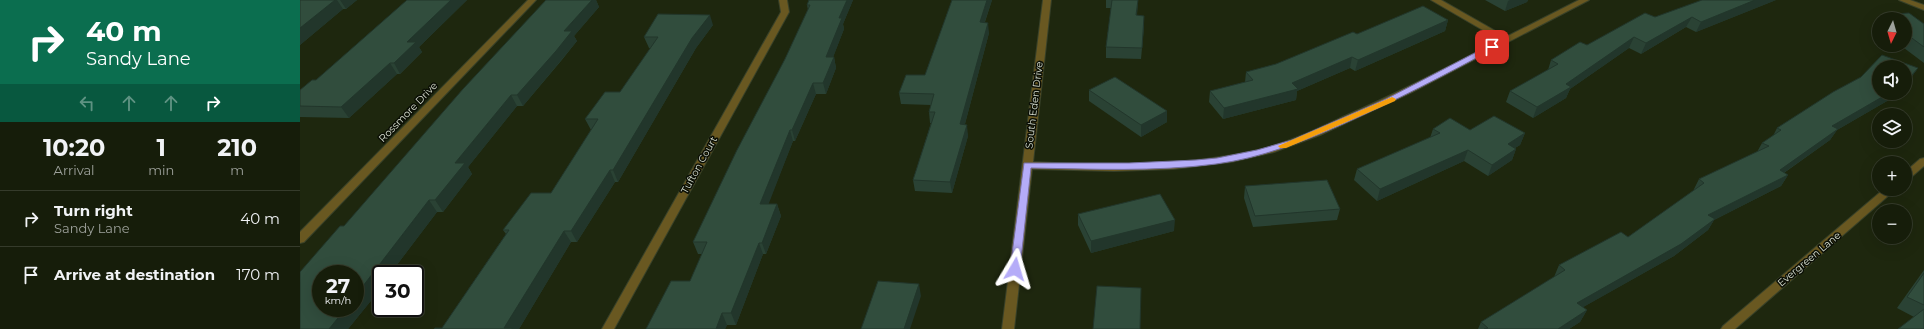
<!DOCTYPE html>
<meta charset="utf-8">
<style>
:root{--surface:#161d0a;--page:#1f2613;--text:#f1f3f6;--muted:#9ea29c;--line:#353b2b}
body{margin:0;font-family:Montserrat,sans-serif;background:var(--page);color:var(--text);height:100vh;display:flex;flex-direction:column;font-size:15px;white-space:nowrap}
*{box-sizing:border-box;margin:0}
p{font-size:13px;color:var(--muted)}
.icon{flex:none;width:22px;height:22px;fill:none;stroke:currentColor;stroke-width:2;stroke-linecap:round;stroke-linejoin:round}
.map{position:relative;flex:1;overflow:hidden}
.drawer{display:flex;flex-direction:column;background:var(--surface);width:300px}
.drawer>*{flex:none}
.hud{background:#0b6e4f;color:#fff;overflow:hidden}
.needle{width:26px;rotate:185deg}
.tools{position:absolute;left:1572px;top:12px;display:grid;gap:8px}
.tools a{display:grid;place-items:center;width:40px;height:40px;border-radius:50%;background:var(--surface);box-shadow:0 4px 16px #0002,0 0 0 1px var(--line);font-size:20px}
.speed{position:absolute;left:12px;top:265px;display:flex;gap:8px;font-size:20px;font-weight:700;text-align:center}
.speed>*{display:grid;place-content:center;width:52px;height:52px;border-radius:50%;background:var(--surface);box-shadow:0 4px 16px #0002,0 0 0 1px var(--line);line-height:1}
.speed small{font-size:10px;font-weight:400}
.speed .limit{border:2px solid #111;border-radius:6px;background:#fff;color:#111}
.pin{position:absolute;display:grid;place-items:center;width:34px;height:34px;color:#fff;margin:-17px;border-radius:8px;box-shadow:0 2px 6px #0006}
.me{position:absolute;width:44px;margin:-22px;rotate:7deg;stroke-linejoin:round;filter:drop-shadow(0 0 3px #0008)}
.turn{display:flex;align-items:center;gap:14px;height:84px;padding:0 20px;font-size:18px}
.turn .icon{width:52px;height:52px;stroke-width:2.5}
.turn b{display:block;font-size:28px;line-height:34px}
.lanes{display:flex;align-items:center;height:38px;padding:0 20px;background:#0003;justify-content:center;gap:20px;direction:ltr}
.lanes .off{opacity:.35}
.eta{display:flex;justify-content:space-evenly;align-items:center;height:68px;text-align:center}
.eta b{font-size:24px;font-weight:700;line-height:28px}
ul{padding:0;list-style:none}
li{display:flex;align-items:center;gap:12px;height:56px;padding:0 20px;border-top:1px solid var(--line)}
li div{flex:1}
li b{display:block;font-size:15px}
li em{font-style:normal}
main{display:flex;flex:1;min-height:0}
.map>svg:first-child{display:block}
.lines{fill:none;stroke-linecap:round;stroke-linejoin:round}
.street-casing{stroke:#384129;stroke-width:2}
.street{fill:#695821;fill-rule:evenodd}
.wall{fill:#2a4234}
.shaded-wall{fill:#22362b}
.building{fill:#314d3d;stroke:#22362b}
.route{fill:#b5acf8;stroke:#7670a1}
.slow{fill:#f59e0b}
.labels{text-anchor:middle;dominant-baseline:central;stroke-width:3;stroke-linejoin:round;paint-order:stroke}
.street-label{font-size:10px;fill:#dae0d1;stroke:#0a0e05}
</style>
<main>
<section class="drawer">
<div class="hud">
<div class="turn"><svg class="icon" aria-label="right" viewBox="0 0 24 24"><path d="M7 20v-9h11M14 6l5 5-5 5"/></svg><div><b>40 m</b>Sandy Lane</div></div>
<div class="lanes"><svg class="icon off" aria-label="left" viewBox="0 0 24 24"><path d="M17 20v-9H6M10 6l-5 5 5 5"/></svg><svg class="icon off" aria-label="ahead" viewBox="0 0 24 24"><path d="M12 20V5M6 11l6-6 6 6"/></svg><svg class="icon off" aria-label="ahead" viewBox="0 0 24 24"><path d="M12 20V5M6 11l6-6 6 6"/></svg><svg class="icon" aria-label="right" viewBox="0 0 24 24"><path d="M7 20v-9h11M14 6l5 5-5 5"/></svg></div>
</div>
<div class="eta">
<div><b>10:20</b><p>Arrival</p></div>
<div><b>1</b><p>min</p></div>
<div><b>210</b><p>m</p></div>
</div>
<ul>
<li><svg class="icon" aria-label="right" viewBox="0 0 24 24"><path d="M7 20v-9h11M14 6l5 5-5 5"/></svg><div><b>Turn right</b><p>Sandy Lane</p></div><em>40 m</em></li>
<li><svg class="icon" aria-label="arrive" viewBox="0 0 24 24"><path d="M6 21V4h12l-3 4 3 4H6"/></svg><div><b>Arrive at destination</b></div><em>170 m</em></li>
</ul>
</section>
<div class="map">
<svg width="1624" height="329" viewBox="0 0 1624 329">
<rect width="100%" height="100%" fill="#1e270e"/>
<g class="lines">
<g class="street-casing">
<path id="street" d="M 228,0 L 236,0 L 4,242 L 0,243 L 0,232 Z
M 479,0 L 487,0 L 489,12 L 314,329 L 302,329 L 481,12 Z
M 743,0 L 751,0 L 733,162 C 808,166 884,167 958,150 C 988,143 1017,129 1045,116 C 1098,93 1149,67 1200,40 L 1131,0 L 1141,0 L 1206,37 L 1279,0 L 1289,0 L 1112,92 L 1020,135 L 974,152 L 931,162 L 873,169 L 814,171 L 732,169 L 714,329 L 702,329 Z
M 1599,0 L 1610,0 L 1624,5 L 1624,10 Z
M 1624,158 L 1624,166 L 1609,179 L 1605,180 L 1605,172 L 1620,159 Z
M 1584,189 L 1596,189 L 1435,329 L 1421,329 L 1423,326 Z"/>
</g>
<use href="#street" class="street"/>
</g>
<path class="wall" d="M 0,0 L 57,0 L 46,9 L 43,9 L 0,45 Z
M 107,0 L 167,0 L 119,47 L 122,52 L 100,74 L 97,74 L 49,118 L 0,117 L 0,90 L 16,80 Z
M 246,0 L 296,0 L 299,7 L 274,36 L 277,41 L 261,61 L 223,106 L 217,106 L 168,167 L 172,174 L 143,212 L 137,212 L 90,274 L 81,274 L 81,286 L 73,296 L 74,297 L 48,329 L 0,329 L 44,226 Z
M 509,0 L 553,0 L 543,24 L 544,29 L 533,57 L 534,57 L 536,68 L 526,94 L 516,94 L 495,141 L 493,141 L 468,204 L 477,204 L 481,216 L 466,254 L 463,254 L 436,325 L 427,325 L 425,329 L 346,329 L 390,281 L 402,254 L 398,254 L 393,242 L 485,59 L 508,10 L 507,5 Z
M 652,0 L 692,0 L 685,22 L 689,33 L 665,124 L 668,136 L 652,193 L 615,191 L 613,180 L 631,123 L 630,123 L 629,112 L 631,105 L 601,104 L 599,93 L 625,75 Z
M 806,0 L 838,0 L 837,15 L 844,26 L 841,59 L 806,58 L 806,47 L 811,8 L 806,8 Z
M 1185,0 L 1228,0 L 1227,2 L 1205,11 Z
M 1476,0 L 1396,32 L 1386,27 L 1341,54 L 1329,48 L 1270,89 L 1266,98 L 1233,118 L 1206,102 L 1210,91 L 1248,70 L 1251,60 L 1355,17 Z
M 1609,13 L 1624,24 L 1624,63 L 1600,45 L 1605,45 L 1605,19 L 1579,19 L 1579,29 L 1574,25 L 1581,15 Z
M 1148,20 L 1145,31 L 1055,71 L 1050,68 L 997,91 L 996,100 L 923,119 L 909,102 L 910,91 L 945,82 L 946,72 L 976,64 L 1057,34 Z
M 413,25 L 396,48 L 318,182 L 315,182 L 277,242 L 271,242 L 219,329 L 134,329 L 142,328 L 206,234 L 203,230 L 251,193 L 291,130 L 285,119 L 320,92 L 351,48 L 349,48 L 344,37 Z
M 1618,68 L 1610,79 L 1594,97 L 1537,130 L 1530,140 L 1484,173 L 1488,175 L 1481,186 L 1414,220 L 1408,230 L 1374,256 L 1283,307 L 1287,310 L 1280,322 L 1269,329 L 1178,329 L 1181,322 L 1254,277 L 1259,265 L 1328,237 L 1393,191 L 1399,179 L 1457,152 L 1462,143 L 1473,136 L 1477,128 Z
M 789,90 L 867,111 L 867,122 L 841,137 L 789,101 Z
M 1133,129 L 1225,133 L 1220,145 L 1215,148 L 1216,149 L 1212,160 L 1188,176 L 1164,161 L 1077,201 L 1054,180 L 1057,169 L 1130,138 Z
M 945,186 L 1040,209 L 1037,220 L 953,227 L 944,198 Z
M 778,214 L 874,231 L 791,253 L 778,225 Z
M 1624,270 L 1624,329 L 1614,317 L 1597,308 Z"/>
<path class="shaded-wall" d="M 35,0 L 37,0 L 43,9 L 0,45 L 0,28 Z
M 40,0 L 57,0 L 46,9 Z
M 151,0 L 167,0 L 119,47 L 122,52 L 100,74 L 94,63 L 107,42 Z
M 292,0 L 296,0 L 299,7 L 274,36 L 277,41 L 223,106 L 217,95 L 264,31 Z
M 547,0 L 553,0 L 543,24 L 544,29 L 529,68 L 526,57 L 539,18 Z
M 687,0 L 692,0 L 681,33 L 680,22 Z
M 838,0 L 836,26 L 836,15 Z
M 1210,0 L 1228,0 L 1227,2 L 1205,11 L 1208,1 Z
M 1455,0 L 1476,0 L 1396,32 L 1401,22 Z
M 410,15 L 413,25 L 396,48 L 318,182 L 313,170 L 392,38 Z
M 844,16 L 844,26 L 841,59 L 842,48 Z
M 1392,17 L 1386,27 L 1341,54 L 1346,43 Z
M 1148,20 L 1145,31 L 1055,71 L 1058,60 Z
M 688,23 L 689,33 L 662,135 L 660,124 Z
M 1334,37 L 1329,48 L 1270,89 L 1266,98 L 1233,118 L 1237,107 L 1266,84 Z
M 534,57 L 536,68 L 526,94 L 523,83 Z
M 1052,57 L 1050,68 L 997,91 L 996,100 L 923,119 L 924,108 L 992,83 Z
M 90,63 L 97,74 L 49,118 L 41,107 Z
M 1618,68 L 1610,79 L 1605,85 L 1605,83 Z
M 513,83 L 516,94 L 495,141 L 492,130 Z
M 1589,93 L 1598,93 L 1594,97 L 1537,130 L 1530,140 L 1472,181 L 1480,170 L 1532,126 Z
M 211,95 L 217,106 L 168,167 L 172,174 L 143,212 L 135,200 L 155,163 Z
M 867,111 L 867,122 L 841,137 L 841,125 Z
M 667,125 L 668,136 L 652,193 L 650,182 Z
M 490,130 L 493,141 L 464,216 L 460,204 Z
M 1225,133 L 1220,145 L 1203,155 L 1208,144 Z
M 1216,149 L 1212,160 L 1188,176 L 1192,165 Z
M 1168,150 L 1164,161 L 1077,201 L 1080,189 Z
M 310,170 L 315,182 L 277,242 L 271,231 Z
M 1488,175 L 1481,186 L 1414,220 L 1408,230 L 1374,256 L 1271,314 L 1277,303 L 1408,215 Z
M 129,200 L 137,212 L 90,274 L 81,274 L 81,286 L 73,296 L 74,297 L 48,329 L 29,329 L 46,308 L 55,308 L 55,297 L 63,286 Z
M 477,204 L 481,216 L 466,254 L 462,243 Z
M 875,220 L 874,231 L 791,253 L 791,241 Z
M 264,231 L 271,242 L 219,329 L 205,329 L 204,328 Z
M 459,243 L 463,254 L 436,325 L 431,313 Z
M 619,284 L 621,296 L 610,329 L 604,329 Z
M 1287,310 L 1280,322 L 1269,329 L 1258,329 Z
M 422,313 L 427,325 L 425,329 L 416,329 Z"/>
<path class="building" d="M 0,0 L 35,0 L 0,28 Z
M 107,0 L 151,0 L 107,42 L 116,42 L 94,63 L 90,63 L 41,107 L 0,106 L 0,90 L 12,80 L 16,80 Z
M 246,0 L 292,0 L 264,31 L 272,31 L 256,51 L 217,95 L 211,95 L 155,163 L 165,163 L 135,200 L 129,200 L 63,286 L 65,286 L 55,297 L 55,274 L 21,274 L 21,308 L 46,308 L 29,329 L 0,329 L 0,272 L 40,226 L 44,226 L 163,89 Z
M 509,0 L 547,0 L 539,18 L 542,18 L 526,57 L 534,57 L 523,83 L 513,83 L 492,130 L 490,130 L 460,204 L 477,204 L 462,243 L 459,243 L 431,313 L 422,313 L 416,329 L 346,329 L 371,281 L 390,281 L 407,242 L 393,242 L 437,150 L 485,59 L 510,5 L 507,5 Z
M 652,0 L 687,0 L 680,22 L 688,23 L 660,124 L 667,125 L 650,182 L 613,180 L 635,112 L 629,112 L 634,94 L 599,93 L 606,75 L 625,75 Z
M 812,0 L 838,0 L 836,15 L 844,16 L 842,48 L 806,47 Z
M 1402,0 L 1455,0 L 1401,22 L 1392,17 L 1346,43 L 1334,37 L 1266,84 L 1271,87 L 1237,107 L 1210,91 L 1258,64 L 1251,60 L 1280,42 L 1287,45 L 1345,13 L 1355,17 Z
M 1123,6 L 1148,20 L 1058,60 L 1052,57 L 992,83 L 998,89 L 924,108 L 910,91 L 953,80 L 946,72 L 976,64 L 1053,32 L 1057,34 Z
M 1609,13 L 1624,24 L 1624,47 L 1605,33 L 1605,19 L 1587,19 L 1581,15 Z
M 358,14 L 410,15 L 392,38 L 313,170 L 310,170 L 271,231 L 264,231 L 204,328 L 212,328 L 212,329 L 134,329 L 135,328 L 142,328 L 209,230 L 203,230 L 231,193 L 251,193 L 298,119 L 285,119 L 305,92 L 320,92 L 358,37 L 344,37 Z
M 1582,55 L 1618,68 L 1605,83 L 1605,67 L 1579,67 L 1579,93 L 1589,93 L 1532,126 L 1538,129 L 1480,170 L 1488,175 L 1408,215 L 1415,219 L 1381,244 L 1277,303 L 1287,310 L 1258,329 L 1184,329 L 1188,328 L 1181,322 L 1265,270 L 1259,265 L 1321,232 L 1328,237 L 1404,183 L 1399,179 L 1469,146 L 1462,143 L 1481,130 L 1477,128 L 1533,92 L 1561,77 Z
M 815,77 L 867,111 L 841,125 L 789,90 Z
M 1194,116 L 1225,133 L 1208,144 L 1216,149 L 1192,165 L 1168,150 L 1080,189 L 1057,169 L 1140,133 L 1133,129 L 1150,118 L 1170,130 Z
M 1027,180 L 1040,209 L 955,216 L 945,186 Z
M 860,194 L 875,220 L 791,241 L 778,214 Z
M 1624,273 L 1624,305 L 1607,297 Z
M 578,281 L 619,284 L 604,329 L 561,329 Z
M 797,286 L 841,288 L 840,329 L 793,329 Z
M 1624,309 L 1624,329 L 1598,329 Z"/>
<path class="route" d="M 1192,44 L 1195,45 L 1195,48 C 1145,75 1095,101 1043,124 C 1002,142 961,158 916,164 C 855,172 792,169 731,168 L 720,269 L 715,273 L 710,269 L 724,163 L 829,163 L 896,160 L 917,158 L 957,150 L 992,140 L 1086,99 Z"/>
<path class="slow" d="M 1092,97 L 1096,99 L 1095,101 L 986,148 L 980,148 L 978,146 Z"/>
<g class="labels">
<g class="street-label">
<text transform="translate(734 105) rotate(-83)">South Eden Drive</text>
<text transform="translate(108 112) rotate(-46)">Rossmore Drive</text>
<text transform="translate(399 165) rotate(-61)">Tufton Court</text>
<text transform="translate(1509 259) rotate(-40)">Evergreen Lane</text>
</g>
</g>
</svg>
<div class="tools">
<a><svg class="needle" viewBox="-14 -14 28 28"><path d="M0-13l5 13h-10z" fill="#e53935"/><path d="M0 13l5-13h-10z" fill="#9ea29c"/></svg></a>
<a><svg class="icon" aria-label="sound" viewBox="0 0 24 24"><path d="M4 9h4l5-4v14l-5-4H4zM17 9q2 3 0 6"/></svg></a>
<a><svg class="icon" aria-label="layers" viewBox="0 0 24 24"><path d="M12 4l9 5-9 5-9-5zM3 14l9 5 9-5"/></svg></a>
<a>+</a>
<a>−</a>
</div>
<div class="speed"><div>27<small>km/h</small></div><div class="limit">30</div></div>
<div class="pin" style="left:1192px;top:47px;background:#d93025"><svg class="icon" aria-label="arrive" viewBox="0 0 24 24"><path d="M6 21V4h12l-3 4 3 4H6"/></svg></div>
<svg class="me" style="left:715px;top:269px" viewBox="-20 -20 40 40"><path d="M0-17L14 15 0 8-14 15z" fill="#b5acf8" stroke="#fff" stroke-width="4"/></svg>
</div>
</main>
